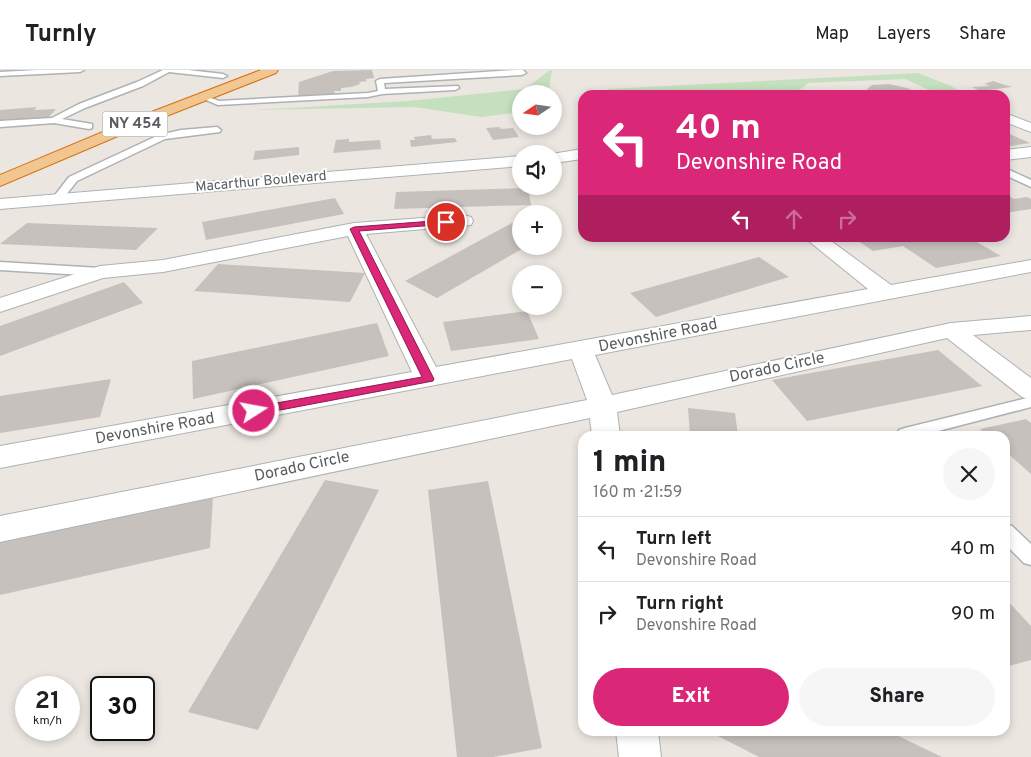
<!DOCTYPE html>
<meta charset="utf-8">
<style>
:root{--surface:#fff;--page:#f6f6f6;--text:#202124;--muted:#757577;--line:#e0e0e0;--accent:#db2777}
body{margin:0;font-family:Overpass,sans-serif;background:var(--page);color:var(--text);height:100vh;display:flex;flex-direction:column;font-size:19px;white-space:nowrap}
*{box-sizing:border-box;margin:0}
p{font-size:16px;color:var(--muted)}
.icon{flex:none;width:28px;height:28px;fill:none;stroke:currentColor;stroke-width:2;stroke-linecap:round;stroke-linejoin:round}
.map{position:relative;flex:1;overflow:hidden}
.details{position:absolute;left:578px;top:361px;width:432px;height:305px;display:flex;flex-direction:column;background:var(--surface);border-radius:15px;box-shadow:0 2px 8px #0003}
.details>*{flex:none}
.top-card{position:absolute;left:578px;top:20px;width:432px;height:152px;border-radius:15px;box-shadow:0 2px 8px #0003;background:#db2777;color:#fff;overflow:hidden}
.needle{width:32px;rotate:257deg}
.buttons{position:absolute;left:512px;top:15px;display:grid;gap:10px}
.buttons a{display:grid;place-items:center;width:50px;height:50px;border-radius:50%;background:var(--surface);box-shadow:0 2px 8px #0003;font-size:25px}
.speed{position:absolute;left:15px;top:606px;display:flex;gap:10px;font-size:25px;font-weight:700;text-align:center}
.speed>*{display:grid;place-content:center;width:65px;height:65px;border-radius:50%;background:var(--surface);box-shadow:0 2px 8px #0003;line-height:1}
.speed small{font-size:12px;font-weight:400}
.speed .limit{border:2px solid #111;border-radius:8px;background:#fff;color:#111}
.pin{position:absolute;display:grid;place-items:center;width:42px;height:42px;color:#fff;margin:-21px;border:2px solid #fff;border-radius:50%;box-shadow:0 1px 5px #0007}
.me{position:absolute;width:55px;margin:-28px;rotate:79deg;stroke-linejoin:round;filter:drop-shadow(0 0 4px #0008)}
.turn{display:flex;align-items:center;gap:18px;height:105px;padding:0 15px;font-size:22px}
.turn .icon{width:65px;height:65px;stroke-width:2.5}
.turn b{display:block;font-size:35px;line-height:42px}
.lanes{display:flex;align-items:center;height:48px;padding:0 15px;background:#0003;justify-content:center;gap:25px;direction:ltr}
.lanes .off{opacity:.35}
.round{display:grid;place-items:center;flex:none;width:52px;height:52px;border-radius:26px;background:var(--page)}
.head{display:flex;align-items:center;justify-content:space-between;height:85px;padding:0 15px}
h1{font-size:30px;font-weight:800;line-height:38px}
.action{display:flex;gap:10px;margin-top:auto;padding:10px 15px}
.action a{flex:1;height:58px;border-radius:30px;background:var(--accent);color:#fff;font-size:20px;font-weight:800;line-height:58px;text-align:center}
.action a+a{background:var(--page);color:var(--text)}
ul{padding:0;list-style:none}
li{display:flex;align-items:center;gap:15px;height:65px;padding:0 15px;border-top:1px solid var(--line)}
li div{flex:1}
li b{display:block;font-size:19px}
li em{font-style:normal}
header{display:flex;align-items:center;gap:30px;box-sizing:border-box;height:70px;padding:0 25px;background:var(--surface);border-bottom:1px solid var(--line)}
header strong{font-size:24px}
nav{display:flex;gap:28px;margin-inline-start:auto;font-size:18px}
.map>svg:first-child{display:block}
.green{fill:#c5e0bf}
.building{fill:#c6c1bd}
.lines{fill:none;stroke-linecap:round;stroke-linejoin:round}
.lane-casing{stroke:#aeb2b5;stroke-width:3}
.street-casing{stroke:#aeb2b5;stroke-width:2}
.highway-casing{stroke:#d57416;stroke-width:2}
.lane{fill:#fff;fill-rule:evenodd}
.street{fill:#fff;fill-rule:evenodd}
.highway{fill:#f2c690;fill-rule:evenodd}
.route{fill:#db2777;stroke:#8e194d}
.labels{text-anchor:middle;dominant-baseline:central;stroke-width:4;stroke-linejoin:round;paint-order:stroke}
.far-street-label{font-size:14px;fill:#595d60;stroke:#fff}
.shield{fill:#fff;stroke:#8b8e90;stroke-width:1}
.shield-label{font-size:15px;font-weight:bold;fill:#595d60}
.street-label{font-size:16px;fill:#595d60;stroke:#fff}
</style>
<header>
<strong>Turnly</strong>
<nav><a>Map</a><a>Layers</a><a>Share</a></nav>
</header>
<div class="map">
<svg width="1031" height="687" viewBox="0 0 1031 687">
<rect width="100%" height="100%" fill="#ebe6e0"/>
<path class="green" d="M 550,0 L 552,0 L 548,24 L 521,24 L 521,47 L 513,43 L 481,47 L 415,37 L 253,40 L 408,31 L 525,19 Z
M 918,3 L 951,16 L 965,25 L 940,25 L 905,9 L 808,13 L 793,25 L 602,25 L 608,19 Z"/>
<path class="building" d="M 372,0 L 374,8 L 366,9 L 367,11 L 359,12 L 360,14 L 351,17 L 341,18 L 341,21 L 334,21 L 335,24 L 298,26 L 299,12 L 333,1 Z
M 993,11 L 1012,17 L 980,21 L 972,17 L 990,16 L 984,14 Z
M 889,14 L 907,18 L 914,21 L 917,25 L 875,25 L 867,19 L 872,15 Z
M 37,37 L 34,40 L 56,39 L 47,49 L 0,52 L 0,40 Z
M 500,57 L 501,59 L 513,58 L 519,67 L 493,70 L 486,58 Z
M 1005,62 L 1030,73 L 1005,77 Z
M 431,65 L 432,69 L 455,68 L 457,72 L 411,77 L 410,70 L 415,70 L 414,67 Z
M 349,69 L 349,72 L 380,70 L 381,79 L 333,83 L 336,70 Z
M 299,77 L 299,85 L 253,90 L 255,81 Z
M 528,118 L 531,135 L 394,139 L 396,122 Z
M 1005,124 L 1014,129 L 1027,127 L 1031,129 L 1031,139 L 1005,143 Z
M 335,128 L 344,144 L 206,170 L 202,152 Z
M 27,153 L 158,158 L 136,180 L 0,174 Z
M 512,153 L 521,157 L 521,176 L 527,176 L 437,228 L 405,211 Z
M 854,168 L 905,168 L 912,172 L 936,168 L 970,168 L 1001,186 L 936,198 L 903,176 L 873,181 Z
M 759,187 L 789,207 L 656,247 L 630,223 Z
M 218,194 L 365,203 L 350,232 L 194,221 Z
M 124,212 L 143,233 L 0,286 L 0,256 Z
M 527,241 L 539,269 L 451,281 L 443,252 Z
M 377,253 L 389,286 L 193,329 L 192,291 Z
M 938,280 L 982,316 L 807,351 L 772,310 Z
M 111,309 L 100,347 L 0,363 L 0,326 Z
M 688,338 L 735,343 L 738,366 L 690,366 Z
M 1026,349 L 1031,353 L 1031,404 L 1005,381 L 1005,366 L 988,366 L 980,359 Z
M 325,410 L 379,420 L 258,660 L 188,642 Z
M 488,411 L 542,678 L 493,687 L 457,687 L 428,420 Z
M 213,428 L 210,478 L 0,525 L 0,472 Z
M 1005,528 L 1031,556 L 1031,590 L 1005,597 Z
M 720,661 L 888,661 L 942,687 L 759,687 L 718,666 Z"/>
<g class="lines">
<g class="lane-casing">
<path id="lane" d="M 37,0 L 84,0 L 80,2 L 0,6 L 0,2 Z
M 163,0 L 188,0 L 223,4 L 227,6 L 223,8 L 169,2 L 143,16 L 85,38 L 62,49 L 92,54 L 92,58 L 89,59 L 54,53 L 0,57 L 0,51 L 52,48 L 79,34 L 137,12 Z
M 515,0 L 523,0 L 526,3 L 522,5 L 384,13 L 385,19 L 458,16 L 459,18 L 455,20 L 382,24 L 368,27 L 218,35 L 199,27 L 203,25 L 219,31 L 368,23 L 378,21 L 376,11 L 380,9 Z
M 217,57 L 221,60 L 220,62 L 165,69 L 77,111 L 61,131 L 53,131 L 52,129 L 69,107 L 159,65 L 181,60 Z
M 1005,98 L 1031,110 L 1031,117 L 1005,105 Z
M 0,192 L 100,198 L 106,202 L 100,206 L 0,200 Z
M 1031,327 L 1031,337 L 919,366 L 898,366 L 897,364 L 899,360 L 905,358 Z
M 1005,454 L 1012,456 L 1031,474 L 1031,495 L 1024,493 L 1005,474 Z"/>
</g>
<g class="street-casing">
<path id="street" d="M 1005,43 L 1031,53 L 1031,62 L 1005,52 Z
M 1031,77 L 1031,87 L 1005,90 L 1005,80 Z
M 582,79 L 582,89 L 554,93 L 554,84 L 552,84 Z
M 521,86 L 521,96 L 0,139 L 0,129 Z
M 464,145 L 471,147 L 473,151 L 471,155 L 366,164 L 436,297 L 868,219 L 805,168 L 827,168 L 891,215 L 1031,190 L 1031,202 L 595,285 L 612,325 L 951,253 L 1031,246 L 1031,260 L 973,265 L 1031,308 L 1031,330 L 1022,327 L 947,268 L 617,342 L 620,366 L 592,366 L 590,348 L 0,472 L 0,446 L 587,330 L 572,289 L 0,398 L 0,376 L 412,302 L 348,166 L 163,202 L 103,208 L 0,242 L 0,228 L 100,196 L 163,190 L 354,153 Z
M 616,661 L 658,661 L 661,687 L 619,687 Z"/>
</g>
<g class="highway-casing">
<path id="highway" d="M 261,0 L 278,0 L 276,3 L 151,52 L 0,116 L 0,105 L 141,46 Z"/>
</g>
<use href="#lane" class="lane"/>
<use href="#street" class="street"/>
<use href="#highway" class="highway"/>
</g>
<path class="route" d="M 446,150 L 449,152 L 448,154 L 359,161 L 434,309 L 433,311 L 254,345 L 249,344 L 248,341 L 254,337 L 422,307 L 350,159 L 354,157 Z"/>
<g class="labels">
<g class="far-street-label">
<text transform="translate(261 112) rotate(-5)">Macarthur Boulevard</text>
</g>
<rect class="shield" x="102.5" y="41.5" width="65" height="25" rx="4"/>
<g class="shield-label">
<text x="135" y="54">NY 454</text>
</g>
<g class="street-label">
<text transform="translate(658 266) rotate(-11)">Devonshire Road</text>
<text transform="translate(777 298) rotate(-12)">Dorado Circle</text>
<text transform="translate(155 359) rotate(-10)">Devonshire Road</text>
<text transform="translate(302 397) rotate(-12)">Dorado Circle</text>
</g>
</g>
</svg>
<div class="buttons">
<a><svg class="needle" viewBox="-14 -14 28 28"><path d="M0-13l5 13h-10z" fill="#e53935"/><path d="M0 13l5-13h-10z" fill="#757577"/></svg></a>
<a><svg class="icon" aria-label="sound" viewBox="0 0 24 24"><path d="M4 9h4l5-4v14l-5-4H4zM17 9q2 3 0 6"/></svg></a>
<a>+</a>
<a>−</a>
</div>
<div class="speed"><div>21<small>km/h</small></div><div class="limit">30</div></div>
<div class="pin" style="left:446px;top:152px;background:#d93025"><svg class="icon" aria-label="arrive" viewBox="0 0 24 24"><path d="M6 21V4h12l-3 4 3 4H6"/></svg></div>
<svg class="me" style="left:254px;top:341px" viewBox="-20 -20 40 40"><circle r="17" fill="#db2777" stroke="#fff" stroke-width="3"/><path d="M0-11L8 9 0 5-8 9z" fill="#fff"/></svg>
<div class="top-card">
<div class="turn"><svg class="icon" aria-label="left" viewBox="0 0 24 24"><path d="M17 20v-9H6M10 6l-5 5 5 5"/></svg><div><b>40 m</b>Devonshire Road</div></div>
<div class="lanes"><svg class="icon" aria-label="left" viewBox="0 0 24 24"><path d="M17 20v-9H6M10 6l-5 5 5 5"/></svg><svg class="icon off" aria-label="ahead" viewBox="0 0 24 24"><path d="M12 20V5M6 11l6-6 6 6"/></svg><svg class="icon off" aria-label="right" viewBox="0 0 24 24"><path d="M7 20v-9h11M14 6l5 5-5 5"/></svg></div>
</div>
<section class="details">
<div class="head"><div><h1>1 min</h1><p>160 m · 21:59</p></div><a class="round"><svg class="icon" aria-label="close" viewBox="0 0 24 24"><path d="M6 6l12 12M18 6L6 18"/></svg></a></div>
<ul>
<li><svg class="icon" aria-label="left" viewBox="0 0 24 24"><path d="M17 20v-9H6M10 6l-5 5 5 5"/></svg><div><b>Turn left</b><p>Devonshire Road</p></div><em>40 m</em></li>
<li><svg class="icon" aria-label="right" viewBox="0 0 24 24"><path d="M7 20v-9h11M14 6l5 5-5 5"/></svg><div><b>Turn right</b><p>Devonshire Road</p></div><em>90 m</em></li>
</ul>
<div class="action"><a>Exit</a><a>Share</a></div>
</section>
</div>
